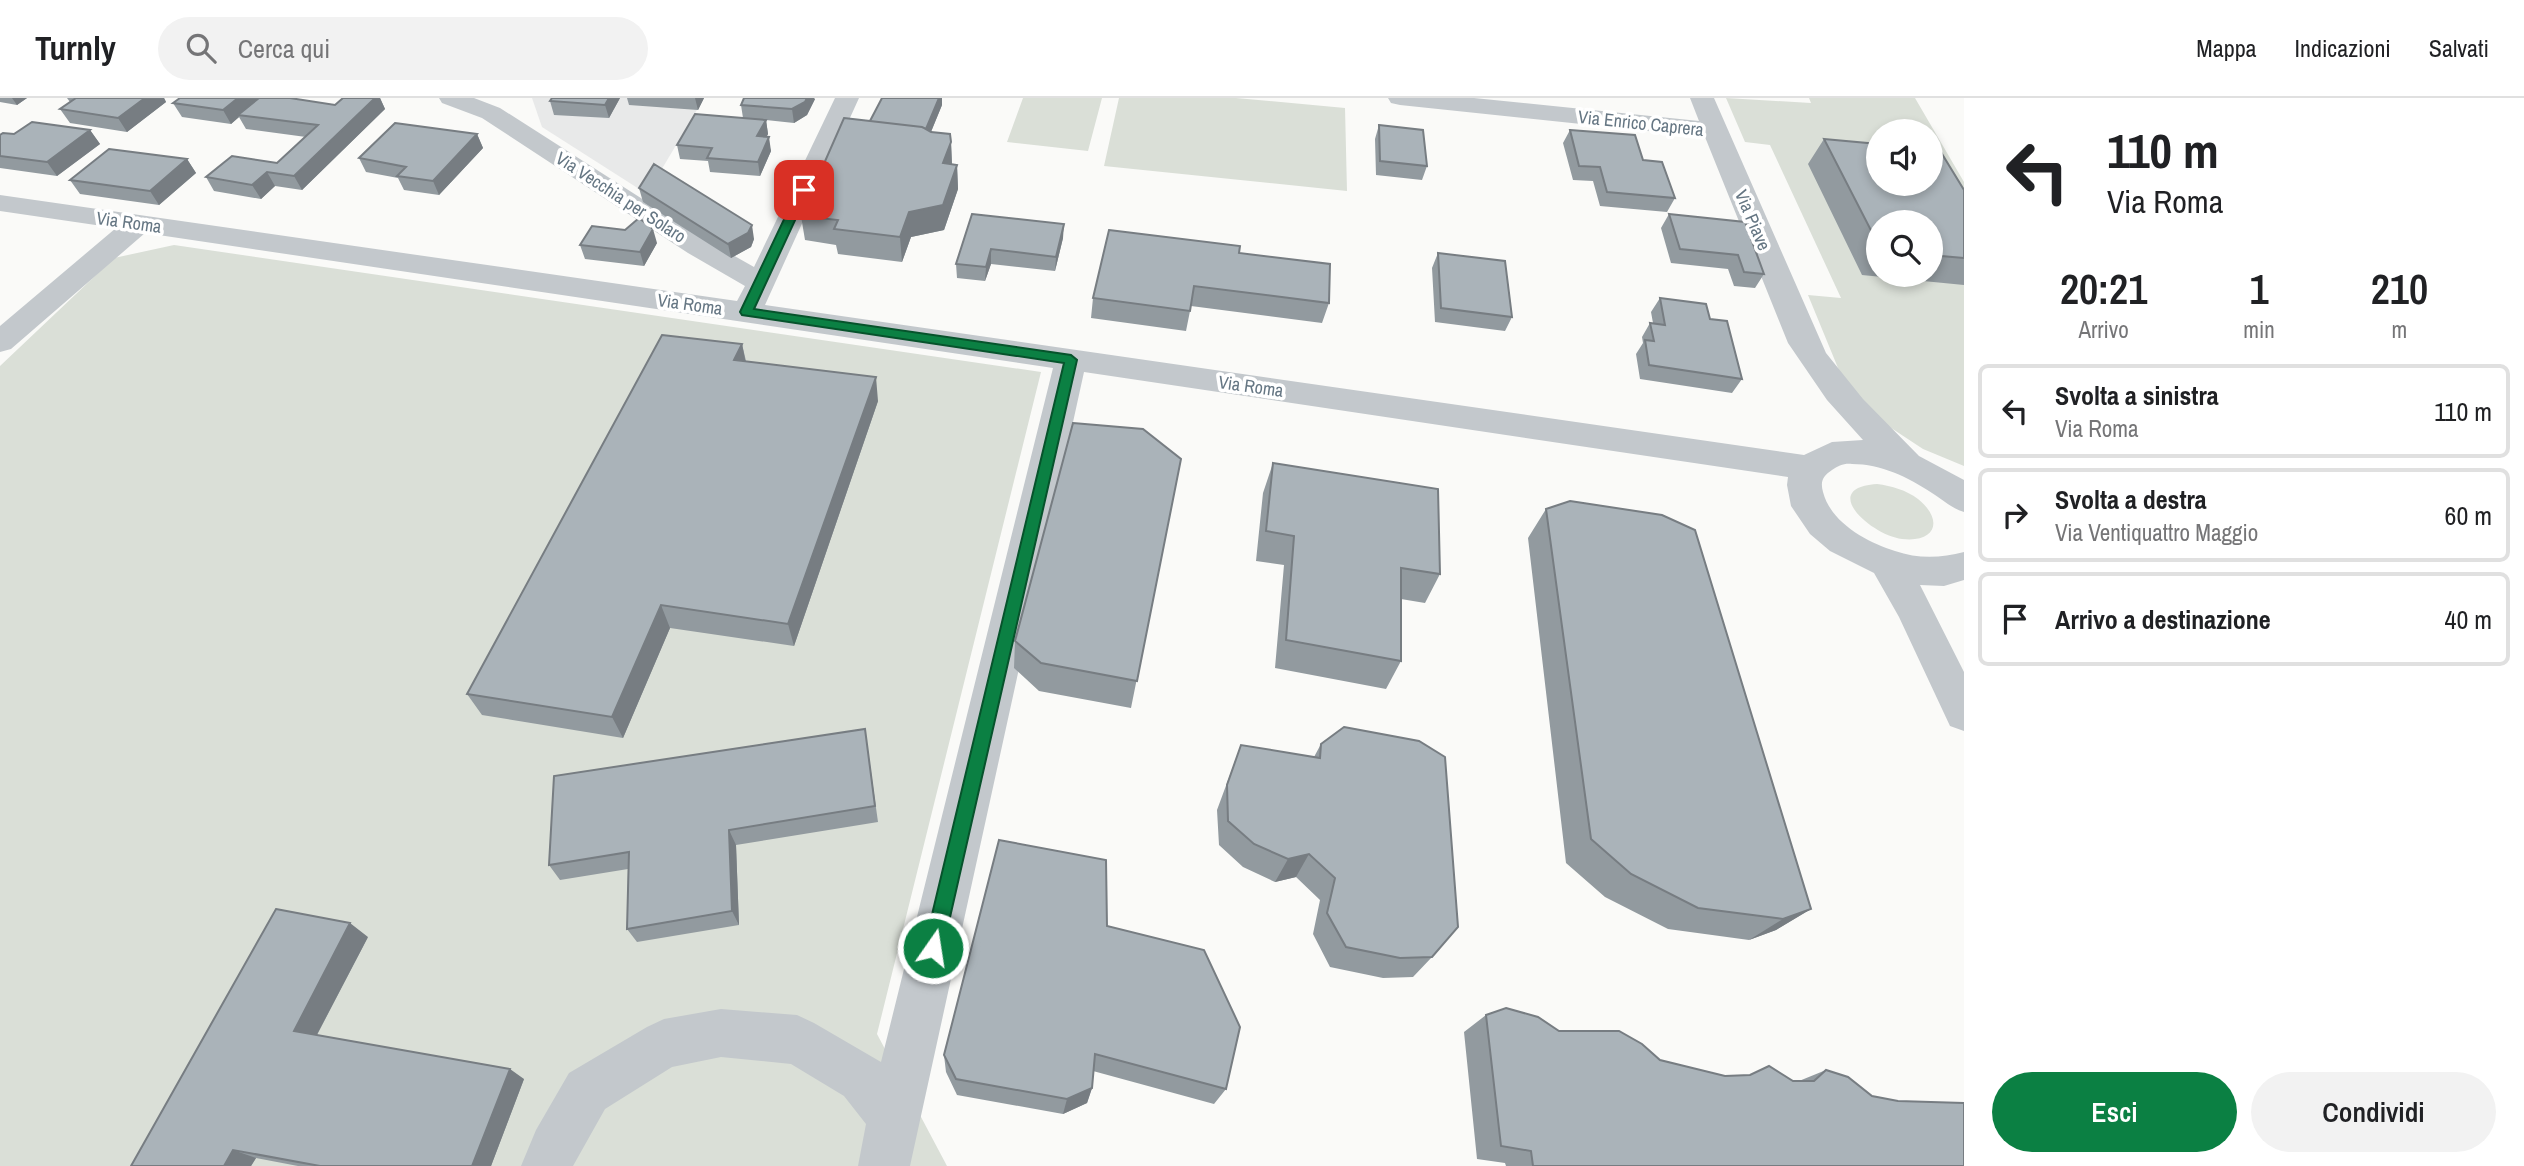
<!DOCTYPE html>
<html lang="it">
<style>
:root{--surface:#fff;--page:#f2f2f2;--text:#202124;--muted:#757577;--line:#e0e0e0;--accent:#0b8043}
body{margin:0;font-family:"Archivo Narrow",sans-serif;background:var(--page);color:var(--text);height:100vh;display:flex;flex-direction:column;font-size:26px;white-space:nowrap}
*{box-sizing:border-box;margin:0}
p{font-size:23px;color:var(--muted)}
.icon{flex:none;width:38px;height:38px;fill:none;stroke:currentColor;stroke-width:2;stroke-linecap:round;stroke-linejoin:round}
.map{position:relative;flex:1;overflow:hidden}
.details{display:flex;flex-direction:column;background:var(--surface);width:560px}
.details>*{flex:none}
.top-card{background:#fff;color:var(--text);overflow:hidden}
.buttons{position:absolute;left:1866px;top:21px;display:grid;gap:14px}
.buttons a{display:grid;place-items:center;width:77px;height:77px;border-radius:50%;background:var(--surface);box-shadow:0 4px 10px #0003;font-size:35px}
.pin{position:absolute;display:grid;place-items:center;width:60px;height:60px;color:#fff;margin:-30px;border-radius:14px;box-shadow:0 4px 10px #0006}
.me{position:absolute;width:77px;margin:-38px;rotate:13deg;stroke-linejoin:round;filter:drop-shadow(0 0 5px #0008)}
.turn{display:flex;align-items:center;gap:24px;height:147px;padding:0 28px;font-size:32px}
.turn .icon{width:91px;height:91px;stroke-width:2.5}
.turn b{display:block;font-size:49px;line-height:60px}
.eta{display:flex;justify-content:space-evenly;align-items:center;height:119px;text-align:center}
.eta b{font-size:42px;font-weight:600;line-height:49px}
.action{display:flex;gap:14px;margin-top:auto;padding:14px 28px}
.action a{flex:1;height:80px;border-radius:42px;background:var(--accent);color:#fff;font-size:28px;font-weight:600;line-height:80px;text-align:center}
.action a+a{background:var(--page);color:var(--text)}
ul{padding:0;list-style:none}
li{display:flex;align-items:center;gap:21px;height:94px;margin:0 14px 10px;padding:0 14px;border:4px solid var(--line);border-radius:10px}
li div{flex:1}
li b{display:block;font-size:26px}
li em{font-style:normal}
header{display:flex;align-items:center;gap:42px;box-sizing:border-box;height:98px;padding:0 35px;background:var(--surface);border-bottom:2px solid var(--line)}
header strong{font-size:33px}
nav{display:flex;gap:38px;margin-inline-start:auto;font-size:24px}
.search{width:490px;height:63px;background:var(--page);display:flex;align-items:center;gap:18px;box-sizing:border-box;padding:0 24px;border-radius:38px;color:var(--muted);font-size:26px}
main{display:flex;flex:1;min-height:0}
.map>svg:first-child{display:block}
.built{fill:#e8e9e9}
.green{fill:#dadfd7;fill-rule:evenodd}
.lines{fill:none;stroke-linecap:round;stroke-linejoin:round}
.minor{fill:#c3c8cc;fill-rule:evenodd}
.wall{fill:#929a9f;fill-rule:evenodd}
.shaded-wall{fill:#777d82}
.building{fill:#aab3b9;stroke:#777d82;stroke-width:2}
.route{fill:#0b8043;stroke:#07532c;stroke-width:2}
.labels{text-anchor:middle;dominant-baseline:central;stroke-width:7;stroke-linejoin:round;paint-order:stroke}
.far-street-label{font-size:18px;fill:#657683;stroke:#fff}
</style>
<header>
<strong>Turnly</strong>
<div class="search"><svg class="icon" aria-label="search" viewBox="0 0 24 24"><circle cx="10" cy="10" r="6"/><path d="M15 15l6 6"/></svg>Cerca qui</div>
<nav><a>Mappa</a><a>Indicazioni</a><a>Salvati</a></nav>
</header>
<main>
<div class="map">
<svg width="1964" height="1068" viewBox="0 0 1964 1068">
<rect width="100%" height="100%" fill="#fafaf8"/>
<path class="built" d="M 532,0 L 704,0 L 647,96 L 542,29 Z"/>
<path class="green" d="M 1023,0 L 1102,0 L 1088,53 L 1007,44 Z
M 1119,0 L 1236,0 L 1345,10 L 1347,93 L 1104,68 Z
M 1726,0 L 1811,5 L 1809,0 L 1915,0 L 1964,84 L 1964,368 L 1923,351 L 1879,322 L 1845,287 L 1808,197 L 1841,200 L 1770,47 L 1745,44 ZM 1878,33 L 1930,33 L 1930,86 L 1878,86 ZM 1878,124 L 1930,124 L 1930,177 L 1878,177 Z
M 174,147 L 1041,274 L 877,936 L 947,1068 L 0,1068 L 0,268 L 114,160 Z
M 1877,386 C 1892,388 1906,392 1918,401 C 1944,422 1936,445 1902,441 C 1871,437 1818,390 1877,386 Z"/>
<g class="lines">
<path class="minor" d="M 439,0 L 474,0 L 500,10 L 708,143 L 754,169 L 835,0 L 859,0 L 765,207 L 1804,357 L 1832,344 L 1863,342 L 1827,302 L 1788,245 L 1705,39 L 1400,7 L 1391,5 L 1388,0 L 1474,0 L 1699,23 L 1690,0 L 1714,0 L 1826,255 L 1863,301 L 1919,358 L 1964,382 L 1964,414 C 1951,410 1943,402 1932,395 C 1908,379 1881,366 1852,366 C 1844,365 1838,368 1832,372 C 1823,378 1820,383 1823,394 C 1831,425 1867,444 1895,453 C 1918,461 1941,460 1964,454 L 1964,482 L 1944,488 L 1920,487 L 1964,574 L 1964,633 L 1950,628 L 1899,519 L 1874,475 L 1830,453 L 1810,436 L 1791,408 L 1787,387 L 1788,379 L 1084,274 L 910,1068 L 858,1068 L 866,1026 L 844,998 L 791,966 L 721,959 L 672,969 L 605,1011 L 573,1068 L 521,1068 L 536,1032 L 569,975 L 647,929 L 664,921 L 721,911 L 797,917 L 814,925 L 881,964 L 1053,270 L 145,135 L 11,251 L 0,254 L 0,228 L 116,130 L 0,113 L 0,97 L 737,203 L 745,188 L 688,155 L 482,20 L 442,5 Z"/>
</g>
<path class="wall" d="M 0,0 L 27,0 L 17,7 L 0,4 Z
M 67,0 L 164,0 L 166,4 L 127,34 L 70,25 L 60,11 L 70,4 Z
M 343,0 L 380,0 L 385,11 L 302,92 L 275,88 L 261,101 L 214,93 L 206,79 L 277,65 L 306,39 L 246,31 L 239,19 L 231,26 L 182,19 L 173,5 L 335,7 Z
M 620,0 L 609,20 L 554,17 L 550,3 Z
M 627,0 L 704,0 L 698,12 L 629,7 Z
M 815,1 L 807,17 L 794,25 L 766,22 L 768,36 L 766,39 L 771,53 L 760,78 L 710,74 L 708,63 L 680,61 L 677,47 L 743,20 L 741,7 Z
M 942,7 L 931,34 L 951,44 L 952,66 L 957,67 L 958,91 L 944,132 L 911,139 L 902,164 L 838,156 L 836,147 L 805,142 L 801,118 L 870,23 Z
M 1379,27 L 1427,68 L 1422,82 L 1376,77 L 1375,41 Z
M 90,32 L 100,46 L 57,78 L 0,70 L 0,37 Z
M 1570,32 L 1643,62 L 1675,100 L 1667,114 L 1600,108 L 1593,83 L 1573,82 L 1563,45 Z
M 477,36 L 483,50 L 439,97 L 404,92 L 398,80 L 366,74 L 359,60 Z
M 1824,41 L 1964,92 L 1964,187 L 1862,177 L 1808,66 ZM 1878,124 L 1930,124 L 1930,177 L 1878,177 Z
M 187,61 L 196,75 L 159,107 L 80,96 L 70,82 Z
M 639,90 L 754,141 L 751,149 L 731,160 L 643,104 Z
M 972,116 L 1063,140 L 1055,173 L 991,166 L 985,183 L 957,180 L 956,166 Z
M 1669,116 L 1745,124 L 1764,176 L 1755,190 L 1734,188 L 1728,171 L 1671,165 L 1661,130 Z
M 657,145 L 644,168 L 585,161 L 580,147 Z
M 1239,155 L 1329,205 L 1322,225 L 1191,208 L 1186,233 L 1091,220 L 1093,200 Z
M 1438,155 L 1512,219 L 1505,233 L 1435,224 L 1432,170 Z
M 1660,200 L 1710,221 L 1742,281 L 1732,295 L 1640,281 L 1636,256 L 1643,245 L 1642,239 L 1650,225 L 1653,225 L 1651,214 Z
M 742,246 L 746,263 L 878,303 L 794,548 L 670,530 L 623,640 L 482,617 L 467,596 Z
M 1181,361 L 1131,610 L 1039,593 L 1014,570 L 1015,543 Z
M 1273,365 L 1440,476 L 1425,505 L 1401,501 L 1401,563 L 1386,591 L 1275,570 L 1284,467 L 1256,463 L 1263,395 Z
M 1546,411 L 1811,811 L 1776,832 L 1749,842 L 1668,831 L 1605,799 L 1566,765 L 1528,440 Z
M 865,631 L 878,724 L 736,747 L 739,827 L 637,844 L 627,831 L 628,771 L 560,782 L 549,767 Z
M 1321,646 L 1432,859 L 1413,879 L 1383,880 L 1330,869 L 1313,836 L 1320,802 L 1296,779 L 1275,784 L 1243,769 L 1219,747 L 1217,712 L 1241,647 L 1314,659 Z
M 1107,828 L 1226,991 L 1214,1006 L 1093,973 L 1092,990 L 1087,1005 L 1063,1016 L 957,997 L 946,974 L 944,957 Z
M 368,839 L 317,937 L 524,981 L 491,1068 L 298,1068 L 256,1060 L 251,1068 L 131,1068 Z
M 1486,917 L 1559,933 L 1660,962 L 1725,978 L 1799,983 L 1826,972 L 1872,998 L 1964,1068 L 1506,1068 L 1505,1065 L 1477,1061 L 1464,934 Z"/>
<path class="shaded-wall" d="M 12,0 L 27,0 L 17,7 Z
M 145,0 L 164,0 L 166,4 L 127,34 L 118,20 Z
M 238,0 L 263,0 L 238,17 L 239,19 L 231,26 L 223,12 Z
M 375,0 L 380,0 L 385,11 L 302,92 L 294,78 Z
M 609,0 L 620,0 L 609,20 L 605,7 Z
M 695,0 L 704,0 L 698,12 Z
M 807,0 L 814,0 L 815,1 L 807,17 L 794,25 L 792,11 Z
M 939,0 L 942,0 L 942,7 L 923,53 L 922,39 Z
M 766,22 L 768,36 L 760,52 L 757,38 Z
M 90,32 L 100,46 L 57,78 L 47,64 Z
M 477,36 L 483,50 L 439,97 L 433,83 Z
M 769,39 L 771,53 L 760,78 L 758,64 Z
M 951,44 L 952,68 L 943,65 Z
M 187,61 L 196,75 L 159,107 L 150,93 Z
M 957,67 L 958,91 L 944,132 L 911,139 L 902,164 L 900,139 L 909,114 Z
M 267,74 L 275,88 L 261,101 L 252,87 Z
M 1064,126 L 1063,140 L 1055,173 L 1056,159 Z
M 752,127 L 754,141 L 751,149 L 731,160 L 728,146 Z
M 653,131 L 657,145 L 644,168 L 640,154 Z
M 991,151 L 991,166 L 985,183 L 986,169 Z
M 742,246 L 747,271 L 734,262 Z
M 876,279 L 878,303 L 794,548 L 788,526 Z
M 661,507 L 670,530 L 623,640 L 612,619 Z
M 729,732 L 736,747 L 739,827 L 732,813 Z
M 1309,756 L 1296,779 L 1275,784 L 1288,761 Z
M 1811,811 L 1776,832 L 1749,842 L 1783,821 Z
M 350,825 L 368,839 L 313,944 L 294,933 Z
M 510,971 L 524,981 L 491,1068 L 472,1068 Z
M 1092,990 L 1087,1005 L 1063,1016 L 1067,1001 Z
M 233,1052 L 256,1060 L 251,1068 L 224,1068 Z"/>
<path class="building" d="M 76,0 L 145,0 L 118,20 L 60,11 Z
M 180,0 L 238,0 L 223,12 L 173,5 Z
M 259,0 L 290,0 L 335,7 L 343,0 L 375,0 L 294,78 L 267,74 L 252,87 L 206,79 L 232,58 L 277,65 L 318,27 L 238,17 Z
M 552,0 L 609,0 L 605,7 L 550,3 Z
M 744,0 L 807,0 L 805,4 L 792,11 L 741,7 Z
M 882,0 L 939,0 L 926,31 L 922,29 L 870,23 Z
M 695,16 L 766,22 L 757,38 L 769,39 L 758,64 L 707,60 L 712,50 L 677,47 Z
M 844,20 L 922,29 L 931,34 L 950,36 L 951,44 L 943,65 L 957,67 L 943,107 L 909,114 L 900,139 L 834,131 L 838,122 L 801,118 Z
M 32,24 L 90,32 L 47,64 L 0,58 L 0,37 L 3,35 L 14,36 Z
M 395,25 L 477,36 L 433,83 L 397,78 L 406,69 L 359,60 Z
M 1379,27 L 1423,32 L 1427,68 L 1380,63 Z
M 1570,32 L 1635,37 L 1643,62 L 1662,64 L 1675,100 L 1607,94 L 1600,69 L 1579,68 Z
M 1824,41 L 1878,46 L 1878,86 L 1930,86 L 1930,51 L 1939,51 L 1964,92 L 1964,160 L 1930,157 L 1930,124 L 1878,124 L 1878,146 Z
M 109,51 L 187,61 L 150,93 L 70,82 Z
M 654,66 L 752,127 L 748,135 L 728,146 L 639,90 Z
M 972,116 L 1064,126 L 1056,159 L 991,151 L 986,169 L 956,166 Z
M 1669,116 L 1745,124 L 1764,176 L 1744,174 L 1738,157 L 1680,151 Z
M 639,120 L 653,131 L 640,154 L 580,147 L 592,128 L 625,132 Z
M 1109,132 L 1240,148 L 1239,155 L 1330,166 L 1329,205 L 1194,188 L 1190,213 L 1093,200 Z
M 1438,155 L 1505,163 L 1512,219 L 1441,210 Z
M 1660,200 L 1706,206 L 1710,221 L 1727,223 L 1742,281 L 1649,267 L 1645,242 L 1654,243 L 1650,225 L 1665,227 Z
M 662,237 L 742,246 L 734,262 L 876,279 L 788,526 L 661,507 L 612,619 L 467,596 Z
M 1073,325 L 1143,331 L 1181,361 L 1137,583 L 1041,565 L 1015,543 Z
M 1273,365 L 1438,391 L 1440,476 L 1401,470 L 1401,563 L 1286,542 L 1294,438 L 1266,433 Z
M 1570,403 L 1662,417 L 1695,432 L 1811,811 L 1783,821 L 1698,810 L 1631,776 L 1591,741 L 1546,411 Z
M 1344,629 L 1419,643 L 1445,659 L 1458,829 L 1432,859 L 1400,860 L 1346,849 L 1327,815 L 1335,780 L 1309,756 L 1288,761 L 1254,746 L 1228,723 L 1227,687 L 1241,647 L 1320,660 L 1321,646 Z
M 865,631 L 875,708 L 729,732 L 732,813 L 627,831 L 629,754 L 549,767 L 554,678 Z
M 999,742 L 1106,762 L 1107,828 L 1204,852 L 1240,929 L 1226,991 L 1095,956 L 1092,990 L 1067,1001 L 956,981 L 944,957 Z
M 276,811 L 350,825 L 294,933 L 510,971 L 472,1068 L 320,1068 L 233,1052 L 224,1068 L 131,1068 Z
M 1506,910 L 1538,919 L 1559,933 L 1619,933 L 1642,946 L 1660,962 L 1725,978 L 1750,977 L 1769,968 L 1793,983 L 1814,983 L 1826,972 L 1848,979 L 1872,998 L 1898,1003 L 1964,1005 L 1964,1068 L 1533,1068 L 1531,1053 L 1501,1048 L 1486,917 Z"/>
<path class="route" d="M 804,89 L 809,92 L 754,211 L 1071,257 L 1077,262 L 943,850 L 940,857 L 933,860 L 926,857 L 924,850 L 1064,265 L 742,217 L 740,214 L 798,92 Z"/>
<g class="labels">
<g class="far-street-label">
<text transform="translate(1641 25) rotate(6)">Via Enrico Caprera</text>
<text transform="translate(621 99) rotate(33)">Via Vecchia per Solaro</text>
<text transform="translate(1753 122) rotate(67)">Via Piave</text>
<text transform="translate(129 124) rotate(8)">Via Roma</text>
<text transform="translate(690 206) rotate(8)">Via Roma</text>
<text transform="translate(1251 288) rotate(8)">Via Roma</text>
</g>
</g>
</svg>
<div class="buttons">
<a><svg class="icon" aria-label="sound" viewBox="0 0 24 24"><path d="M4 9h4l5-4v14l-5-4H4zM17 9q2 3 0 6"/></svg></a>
<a><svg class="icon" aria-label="search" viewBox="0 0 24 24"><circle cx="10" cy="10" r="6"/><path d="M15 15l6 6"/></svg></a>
</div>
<div class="pin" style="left:804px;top:92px;background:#d93025"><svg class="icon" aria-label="arrive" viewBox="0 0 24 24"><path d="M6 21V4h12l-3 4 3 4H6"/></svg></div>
<svg class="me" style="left:933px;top:850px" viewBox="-20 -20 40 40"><circle r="17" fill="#0b8043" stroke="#fff" stroke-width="3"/><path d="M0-11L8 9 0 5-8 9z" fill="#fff"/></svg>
</div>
<section class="details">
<div class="top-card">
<div class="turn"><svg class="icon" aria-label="left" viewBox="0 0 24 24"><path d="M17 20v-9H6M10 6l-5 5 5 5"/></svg><div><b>110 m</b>Via Roma</div></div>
</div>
<div class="eta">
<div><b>20:21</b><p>Arrivo</p></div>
<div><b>1</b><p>min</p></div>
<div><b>210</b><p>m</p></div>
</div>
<ul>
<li><svg class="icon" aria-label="left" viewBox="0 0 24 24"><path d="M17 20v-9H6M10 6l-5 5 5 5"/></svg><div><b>Svolta a sinistra</b><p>Via Roma</p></div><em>110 m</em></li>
<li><svg class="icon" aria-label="right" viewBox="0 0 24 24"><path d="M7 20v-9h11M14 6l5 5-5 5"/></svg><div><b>Svolta a destra</b><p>Via Ventiquattro Maggio</p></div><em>60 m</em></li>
<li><svg class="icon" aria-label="arrive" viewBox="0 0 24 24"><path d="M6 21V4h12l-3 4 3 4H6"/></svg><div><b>Arrivo a destinazione</b></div><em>40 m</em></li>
</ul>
<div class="action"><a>Esci</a><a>Condividi</a></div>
</section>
</main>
